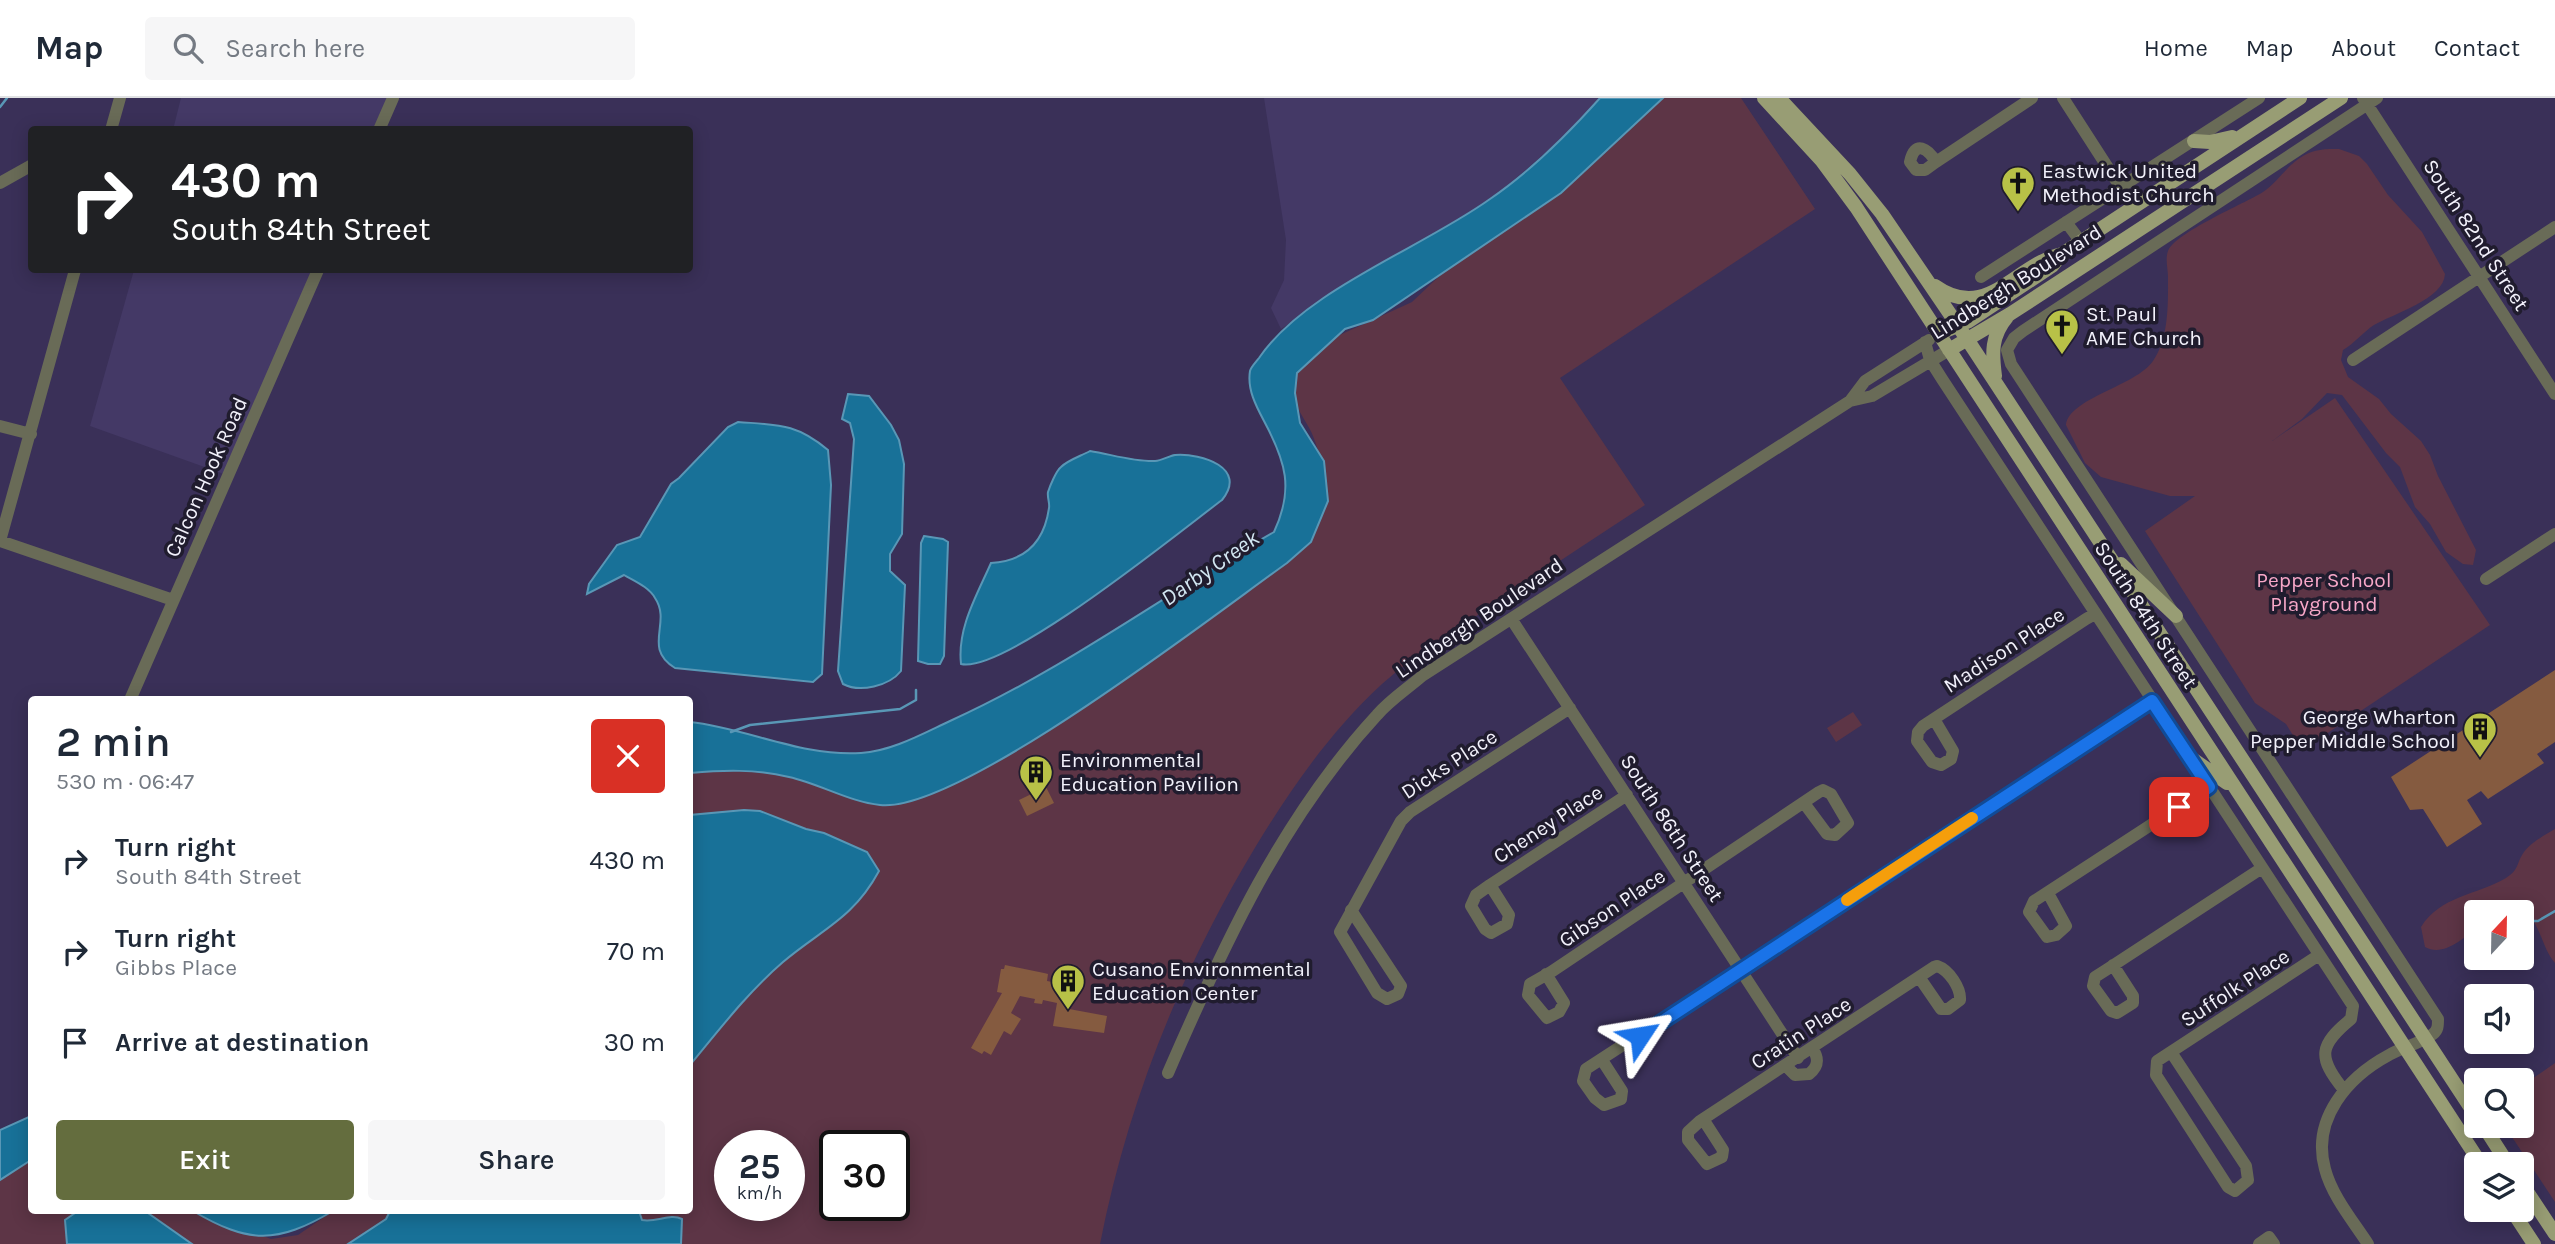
<!DOCTYPE html>
<meta charset="utf-8">
<style>
:root{--surface:#fff;--page:#f6f6f7;--text:#1f2937;--muted:#747a83;--line:#e0e1e3;--accent:#646d3e}
body{margin:0;font-family:Karla,sans-serif;background:var(--page);color:var(--text);height:100vh;display:flex;flex-direction:column;font-size:26px;white-space:nowrap}
*{box-sizing:border-box;margin:0}
p{font-size:23px;color:var(--muted)}
.icon{flex:none;width:38px;height:38px;fill:none;stroke:currentColor;stroke-width:2;stroke-linecap:round;stroke-linejoin:round}
.map{position:relative;flex:1;overflow:hidden}
.side{position:absolute;left:28px;top:598px;width:665px;height:518px;display:flex;flex-direction:column;background:var(--surface);border-radius:7px;box-shadow:0 4px 18px #0003}
.side>*{flex:none}
.hud{position:absolute;left:28px;top:28px;width:665px;height:147px;border-radius:7px;box-shadow:0 4px 18px #0003;background:#202124;color:#fff;overflow:hidden}
.needle{width:46px;rotate:22deg}
.buttons{position:absolute;left:2464px;top:802px;display:grid;gap:14px}
.buttons a{display:grid;place-items:center;width:70px;height:70px;border-radius:7px;background:var(--surface);box-shadow:0 4px 18px #0003;font-size:35px}
.speed{position:absolute;left:714px;top:1032px;display:flex;gap:14px;font-size:35px;font-weight:700;text-align:center}
.speed>*{display:grid;place-content:center;width:91px;height:91px;border-radius:50%;background:var(--surface);box-shadow:0 4px 18px #0003;line-height:1}
.speed small{font-size:18px;font-weight:400}
.speed .limit{border:4px solid #111;border-radius:10px;background:#fff;color:#111}
.pin{position:absolute;display:grid;place-items:center;width:60px;height:60px;color:#fff;margin:-30px;border-radius:14px;box-shadow:0 4px 10px #0006}
.me{position:absolute;width:77px;margin:-38px;rotate:57deg;stroke-linejoin:round;filter:drop-shadow(0 0 5px #0008)}
.turn{display:flex;align-items:center;gap:24px;height:147px;padding:0 28px;font-size:32px}
.turn .icon{width:91px;height:91px;stroke-width:2.5}
.turn b{display:block;font-size:49px;line-height:60px}
.round{display:grid;place-items:center;flex:none;width:74px;height:74px;border-radius:7px;background:var(--page)}
.summary{display:flex;align-items:center;justify-content:space-between;height:119px;padding:0 28px}
h1{font-size:42px;font-weight:600;line-height:52px}
.button{display:flex;gap:14px;margin-top:auto;padding:14px 28px}
.button a{flex:1;height:80px;border-radius:7px;background:var(--accent);color:#fff;font-size:28px;font-weight:600;line-height:80px;text-align:center}
.button a+a{background:var(--page);color:var(--text)}
ul{padding:0;list-style:none}
li{display:flex;align-items:center;gap:21px;height:91px;padding:0 28px}
li div{flex:1}
li b{display:block;font-size:26px}
li em{font-style:normal}
header{display:flex;align-items:center;gap:42px;box-sizing:border-box;height:98px;padding:0 35px;background:var(--surface);border-bottom:2px solid var(--line)}
header strong{font-size:33px}
nav{display:flex;gap:38px;margin-inline-start:auto;font-size:24px}
.search{width:490px;height:63px;background:var(--page);display:flex;align-items:center;gap:18px;box-sizing:border-box;padding:0 24px;border-radius:7px;color:var(--muted);font-size:26px}
.map>svg:first-child{display:block}
.built{fill:#443966}
.green{fill:#5d3546;fill-rule:evenodd}
.water{fill:#187198;stroke:#5997b6;stroke-width:2}
.lines{fill:none;stroke-linecap:round;stroke-linejoin:round}
.stream{stroke:#5997b6;stroke-width:2.5}
.building{fill:#855b40}
.minor{stroke:#696b57;stroke-width:12}
.major{stroke:#989d74;stroke-width:14}
.route-casing{stroke:#114b97;stroke-width:18}
.route{stroke:#1a73e8;stroke-width:12}
.slow{stroke:#f59e0b;stroke-width:12}
.labels{text-anchor:middle;dominant-baseline:central;stroke-width:7;stroke-linejoin:round;paint-order:stroke}
.poi-label{font-size:21px;fill:#f2f1fb;stroke:#201c2e;text-anchor:start}
.street-label{font-size:21px;fill:#f2f1fb;stroke:#201c2e}
.park-label{font-size:21px;fill:#f7a7c8;stroke:#201c2e}
.water-label{font-size:23px;font-style:italic;fill:#d3e7f2;stroke:#201c2e}
</style>
<header>
<strong>Map</strong>
<div class="search"><svg class="icon" aria-label="search" viewBox="0 0 24 24"><circle cx="10" cy="10" r="6"/><path d="M15 15l6 6"/></svg>Search here</div>
<nav><a>Home</a><a>Map</a><a>About</a><a>Contact</a></nav>
</header>
<div class="map">
<svg width="2555" height="1146" viewBox="0 0 2555 1146">
<rect width="100%" height="100%" fill="#3a3058"/>
<path class="built" d="M 181,0 L 397,0 L 384,31 L 173,32 Z
M 1264,0 L 1600,0 L 1568,35 L 1493,100 L 1348,186 L 1281,231 L 1271,210 L 1284,182 L 1286,142 Z
M 134,172 L 320,172 L 224,376 L 90,328 Z"/>
<path class="green" d="M 1653,0 L 1741,0 L 1815,111 L 1560,280 L 1645,407 C 1593,441 1542,475 1490,509 C 1454,533 1415,557 1382,586 C 1331,633 1292,689 1256,748 C 1181,872 1128,1004 1100,1146 L 0,1146 L 0,1079 L 31,1063 L 32,1113 L 197,1113 L 271,1141 L 298,1137 L 333,1113 L 690,1113 L 690,659 L 785,674 L 1041,637 L 1076,616 L 1086,605 L 1309,442 C 1332,413 1326,371 1313,338 C 1309,327 1300,317 1296,305 C 1293,297 1292,287 1291,278 L 1331,241 L 1412,204 L 1469,150 L 1567,90 ZM 730,1048 L 789,1048 L 789,1108 L 730,1108 ZM 835,1048 L 894,1048 L 894,1108 L 835,1108 Z
M 2339,51 L 2359,58 L 2367,66 L 2388,97 L 2422,134 L 2445,176 C 2444,201 2393,216 2374,227 C 2363,234 2355,245 2343,252 L 2341,262 L 2348,279 L 2379,301 L 2391,316 L 2421,343 L 2430,357 L 2438,378 L 2476,452 L 2473,467 L 2463,466 L 2446,454 L 2430,426 L 2415,409 L 2400,369 L 2386,355 L 2342,297 L 2327,295 L 2302,321 L 2272,343 L 2335,300 L 2490,527 L 2302,652 L 2286,626 L 2255,605 L 2145,433 L 2195,398 L 2170,398 L 2101,379 L 2085,365 L 2066,327 C 2069,300 2136,288 2153,263 C 2169,240 2168,206 2168,179 C 2168,171 2165,161 2168,153 C 2176,134 2244,106 2263,94 C 2278,84 2287,67 2303,58 C 2314,51 2326,51 2339,51 Z
M 1853,614 L 1862,627 L 1836,644 L 1827,630 Z
M 2555,731 L 2555,865 C 2539,848 2540,809 2509,810 C 2498,810 2488,814 2476,814 L 2476,830 C 2463,841 2443,859 2425,849 L 2421,829 C 2440,798 2477,797 2506,780 C 2520,771 2516,765 2524,754 C 2531,744 2545,737 2555,731 Z
M 2555,965 L 2555,1104 L 2504,1027 L 2522,1027 L 2522,988 Z"/>
<path class="water" d="M 1600,0 L 1663,0 L 1561,95 L 1373,222 L 1345,231 L 1297,275 L 1295,295 L 1300,325 L 1324,363 L 1328,403 L 1311,444 L 1287,465 C 1215,516 958,716 880,707 C 850,704 820,686 789,679 C 755,671 724,672 690,675 L 690,624 C 747,630 801,659 861,655 C 892,653 922,636 950,623 C 1065,571 1165,496 1274,434 C 1294,391 1286,364 1264,323 C 1256,308 1247,291 1250,273 C 1251,269 1256,264 1259,260 C 1305,192 1422,150 1490,101 C 1531,73 1567,37 1600,0 Z
M 848,296 L 869,298 L 891,327 L 899,342 L 904,366 L 902,436 L 890,456 L 890,473 L 905,487 L 901,573 C 889,588 860,595 843,586 L 838,573 L 854,341 L 850,325 L 842,321 Z
M 738,324 C 778,327 796,325 828,352 L 831,387 L 822,576 L 813,584 L 675,570 C 642,550 672,525 655,500 C 649,489 634,483 624,477 L 587,496 L 589,486 L 617,447 L 640,439 L 671,386 L 679,380 L 728,329 Z
M 1090,353 C 1110,356 1134,364 1155,363 C 1162,363 1168,358 1175,357 C 1202,355 1248,370 1222,402 C 1179,434 1005,576 961,566 C 957,530 977,497 991,465 C 1025,463 1044,445 1049,410 C 1050,405 1047,399 1048,394 C 1050,388 1056,373 1061,369 C 1068,362 1081,358 1090,353 Z
M 924,438 L 943,441 L 948,444 L 944,558 L 940,566 L 928,566 L 918,563 L 921,445 Z
M 744,712 L 760,713 L 806,731 L 824,735 L 867,754 L 879,773 C 853,821 822,831 783,864 C 748,894 719,932 690,967 L 690,717 Z
M 31,1018 L 31,1062 L 0,1082 L 0,1032 Z
M 78,1113 L 145,1113 L 192,1146 L 67,1146 L 65,1122 Z
M 193,1113 L 333,1113 C 277,1146 249,1146 193,1113 Z
M 390,1113 L 639,1113 L 642,1122 C 656,1125 670,1115 682,1121 L 681,1146 L 348,1146 L 386,1121 Z"/>
<g class="lines">
<path class="stream" d="M 0,9 L 7,0
M 731,634 L 750,627 L 900,611 L 916,602 L 916,592
M 2529,823 L 2538,823 L 2555,813"/>
</g>
<path class="building" d="M 2555,572 L 2555,644 L 2537,656 L 2544,665 L 2488,701 L 2481,693 L 2467,702 L 2482,726 L 2447,749 L 2423,711 L 2410,712 L 2391,679 Z
M 1046,689 L 1054,705 L 1027,718 L 1019,702 Z
M 1005,867 L 1044,875 L 1048,876 L 1047,883 L 1073,888 L 1069,911 L 1107,918 L 1104,935 L 1053,928 L 1057,905 L 1043,902 L 1042,906 L 1034,905 L 1035,901 L 1020,898 L 1011,915 L 1021,921 L 1011,937 L 1004,933 L 991,957 L 984,953 L 982,956 L 971,950 L 1002,895 L 997,894 L 1001,871 L 1004,871 Z"/>
<g class="lines">
<path class="minor" d="M 2063,0 L 2121,90
M 2363,0 L 2555,296
M 111,32 L 120,0
M 379,32 L 393,0
M 1936,64 C 1928,51 1915,41 1910,64 L 1916,72 L 1925,72 L 1936,64 L 2032,0
M 0,85 L 32,67
M 2066,124 L 2081,144
M 1981,179 L 2259,0
M 1925,244 L 1930,262 L 1942,281 L 2353,908 L 2351,921 C 2319,947 2317,959 2344,992
M 2353,262 L 2555,129
M 1850,303 L 1865,283 L 1929,242
M 0,328 L 31,336
M 0,443 L 75,172
M 0,443 L 173,502
M 2486,481 L 2555,436
M 1512,522 L 1798,960
M 130,602 L 318,172
M 1934,621 L 1953,653 L 1951,661 L 1941,667 L 1932,664 L 1917,643 L 1918,634 L 1923,628 L 2086,521 L 2095,516
M 1490,787 L 1509,817 L 1507,826 L 1491,835 L 1485,831 L 1471,808 L 1476,797 L 1490,787 L 1627,697
M 2048,795 L 2066,828 L 2056,837 L 2047,839 L 2029,814 L 2034,803 L 2209,689
M 1351,812 L 1401,888 L 1398,896 L 1387,901 L 1377,895 L 1340,834 L 1401,723 L 1410,714 L 1570,610
M 2113,867 L 2133,898 L 2133,905 L 2117,915 L 2111,913 L 2093,888 L 2095,879 L 2106,872 L 2262,770
M 1546,876 L 1564,905 L 1559,914 L 1547,920 L 1528,897 L 1530,886 L 1551,874 L 1819,694 L 1823,692 L 1831,696 L 1848,725 L 1835,737 L 1827,736 L 1804,705
M 2171,954 L 2246,1068 L 2248,1082 L 2235,1093 L 2228,1089 L 2156,977 L 2157,963 L 2319,857
M 1602,962 L 1622,993 L 1621,1001 L 1604,1007 L 1595,1000 L 1583,983 L 1586,971 L 2152,603
M 1786,968 L 1795,977 L 1809,976 C 1819,968 1819,960 1812,950
M 1168,975 C 1223,848 1282,720 1377,617 C 1390,602 1407,591 1422,578 L 1850,303 L 1872,298 L 1949,252
M 1703,1021 L 1723,1052 L 1722,1059 L 1707,1066 L 1688,1042 L 1688,1034 L 1700,1023 L 1934,869 L 1937,868 C 1949,872 1961,890 1960,902 L 1948,911 L 1941,911 L 1919,879
M 2259,1146 L 2269,1139 L 2274,1146
M 2368,1146 C 2353,1123 2332,1098 2325,1071 C 2311,1021 2348,979 2389,957 C 2402,949 2420,946 2433,936 C 2438,932 2438,928 2438,921 L 2011,266 L 2007,252 L 2014,240 L 2023,233 L 2377,0"/>
<path class="major" d="M 1764,0 L 1822,63 L 1856,109 L 2481,1066
M 1779,0 L 1850,76 L 1882,116 L 1967,241 L 2476,1018
M 2194,43 L 2210,44 L 2232,39
M 1935,188 C 1987,225 2014,167 2062,156
M 1938,236 L 1969,223 L 2052,168 L 2062,156 L 2300,0
M 1949,252 L 2010,216 L 2341,0
M 1995,278 C 1992,255 1991,238 2007,219
M 2121,466 L 2176,518
M 2191,660 L 2227,685
M 2483,1027 L 2508,1066
M 2522,1086 L 2555,1136
M 2511,1111 L 2534,1146"/>
</g>
<g class="lines">
<g class="route-casing">
<path id="route" d="M 1640,938 L 2152,603 L 2209,689 L 2179,709"/>
</g>
<use href="#route" class="route"/>
<path class="slow" d="M 1847,802 L 1972,720"/>
</g>
<defs>
<g id="church-pin" transform="scale(1.75)"><path d="M0 17L-7.5 6A9.5 9.5 0 1 1 7.5 6Z" fill="#b8c147" stroke="#201c2e"/><path d="M-1.2-6h2.4v3.5h3.3v2.4h-3.3V6h-2.4V-.1h-3.3v-2.4h3.3Z" fill="#111"/></g>
<g id="building-pin" transform="scale(1.75)"><path d="M0 17L-7.5 6A9.5 9.5 0 1 1 7.5 6Z" fill="#b8c147" stroke="#201c2e"/><path d="M-4-6H4V6H1V3H-1V6H-4ZM-2.5-4.3h1.7v1.8h-1.7ZM.8-4.3h1.7v1.8H.8ZM-2.5-1h1.7V.8h-1.7ZM.8-1h1.7V.8H.8Z" fill="#111"/></g>
</defs>
<g fill-rule="evenodd">
<use href="#church-pin" x="2018" y="85"/>
<use href="#church-pin" x="2062" y="228"/>
<use href="#building-pin" x="2480" y="631"/>
<use href="#building-pin" x="1036" y="674"/>
<use href="#building-pin" x="1068" y="883"/>
</g>
<g class="labels">
<g class="poi-label">
<text x="2042" y="73">Eastwick United<tspan x="2042" dy="24">Methodist Church</tspan></text>
<text x="2086" y="216">St. Paul<tspan x="2086" dy="24">AME Church</tspan></text>
<text x="2456" y="619" text-anchor="end">George Wharton<tspan x="2456" dy="24">Pepper Middle School</tspan></text>
<text x="1060" y="662">Environmental<tspan x="1060" dy="24">Education Pavilion</tspan></text>
<text x="1092" y="871">Cusano Environmental<tspan x="1092" dy="24">Education Center</tspan></text>
</g>
<g class="street-label">
<text transform="translate(2476 137) rotate(57)">South 82nd Street</text>
<text transform="translate(2016 184) rotate(-32)">Lindbergh Boulevard</text>
<text transform="translate(206 379) rotate(-66)">Calcon Hook Road</text>
<text transform="translate(2146 517) rotate(57)">South 84th Street</text>
<text transform="translate(1479 520) rotate(-34)">Lindbergh Boulevard</text>
<text transform="translate(2004 552) rotate(-33)">Madison Place</text>
<text transform="translate(1449 666) rotate(-33)">Dicks Place</text>
<text transform="translate(1548 726) rotate(-33)">Cheney Place</text>
<text transform="translate(1672 730) rotate(57)">South 86th Street</text>
<text transform="translate(1612 810) rotate(-34)">Gibson Place</text>
<text transform="translate(2235 890) rotate(-33)">Suffolk Place</text>
<text transform="translate(1801 935) rotate(-33)">Cratin Place</text>
</g>
<g class="park-label">
<text x="2324" y="482">Pepper School<tspan x="2324" dy="24">Playground</tspan></text>
</g>
<g class="water-label">
<text transform="translate(1210 470) rotate(-35)">Darby Creek</text>
</g>
</g>
</svg>
<div class="buttons">
<a><svg class="needle" viewBox="-14 -14 28 28"><path d="M0-13l5 13h-10z" fill="#e53935"/><path d="M0 13l5-13h-10z" fill="#747a83"/></svg></a>
<a><svg class="icon" aria-label="sound" viewBox="0 0 24 24"><path d="M4 9h4l5-4v14l-5-4H4zM17 9q2 3 0 6"/></svg></a>
<a><svg class="icon" aria-label="search" viewBox="0 0 24 24"><circle cx="10" cy="10" r="6"/><path d="M15 15l6 6"/></svg></a>
<a><svg class="icon" aria-label="layers" viewBox="0 0 24 24"><path d="M12 4l9 5-9 5-9-5zM3 14l9 5 9-5"/></svg></a>
</div>
<div class="speed"><div>25<small>km/h</small></div><div class="limit">30</div></div>
<div class="pin" style="left:2179px;top:709px;background:#d93025"><svg class="icon" aria-label="arrive" viewBox="0 0 24 24"><path d="M6 21V4h12l-3 4 3 4H6"/></svg></div>
<svg class="me" style="left:1640px;top:938px" viewBox="-20 -20 40 40"><path d="M0-17L14 15 0 8-14 15z" fill="#1a73e8" stroke="#fff" stroke-width="4"/></svg>
<div class="hud">
<div class="turn"><svg class="icon" aria-label="right" viewBox="0 0 24 24"><path d="M7 20v-9h11M14 6l5 5-5 5"/></svg><div><b>430 m</b>South 84th Street</div></div>
</div>
<section class="side">
<div class="summary"><div><h1>2 min</h1><p>530 m · 06:47</p></div><a class="round" style="background:#d93025;color:#fff"><svg class="icon" aria-label="close" viewBox="0 0 24 24"><path d="M6 6l12 12M18 6L6 18"/></svg></a></div>
<ul>
<li><svg class="icon" aria-label="right" viewBox="0 0 24 24"><path d="M7 20v-9h11M14 6l5 5-5 5"/></svg><div><b>Turn right</b><p>South 84th Street</p></div><em>430 m</em></li>
<li><svg class="icon" aria-label="right" viewBox="0 0 24 24"><path d="M7 20v-9h11M14 6l5 5-5 5"/></svg><div><b>Turn right</b><p>Gibbs Place</p></div><em>70 m</em></li>
<li><svg class="icon" aria-label="arrive" viewBox="0 0 24 24"><path d="M6 21V4h12l-3 4 3 4H6"/></svg><div><b>Arrive at destination</b></div><em>30 m</em></li>
</ul>
<div class="button"><a>Exit</a><a>Share</a></div>
</section>
</div>
